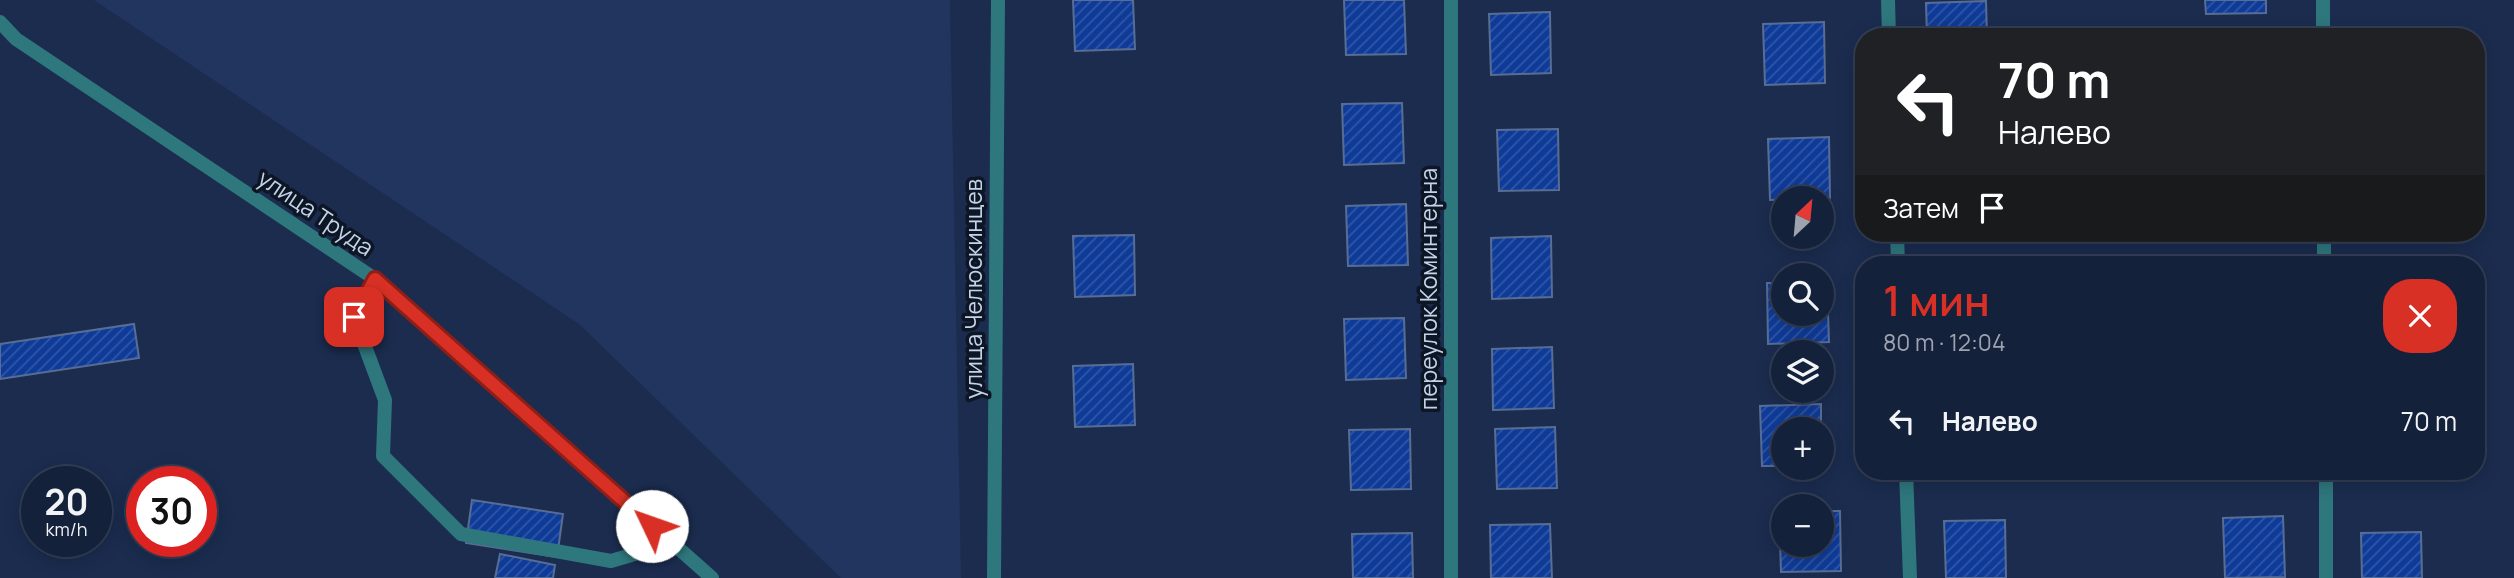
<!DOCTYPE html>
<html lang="ru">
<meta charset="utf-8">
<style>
:root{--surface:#14213b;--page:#1d2942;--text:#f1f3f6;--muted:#9da3af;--line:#333e55;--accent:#d93025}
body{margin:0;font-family:Manrope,sans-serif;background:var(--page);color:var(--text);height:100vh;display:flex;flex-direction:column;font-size:26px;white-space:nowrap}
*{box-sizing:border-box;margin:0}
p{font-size:23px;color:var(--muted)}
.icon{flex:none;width:38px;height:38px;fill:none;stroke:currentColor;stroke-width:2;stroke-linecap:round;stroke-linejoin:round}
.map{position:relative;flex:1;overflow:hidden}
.side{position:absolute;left:1855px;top:256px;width:630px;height:224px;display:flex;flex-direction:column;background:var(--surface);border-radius:28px;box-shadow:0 4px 18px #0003,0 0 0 2px var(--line)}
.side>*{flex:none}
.guide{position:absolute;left:1855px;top:28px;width:630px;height:214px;border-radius:28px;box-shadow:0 4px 18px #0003,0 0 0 2px var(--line);background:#202124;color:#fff;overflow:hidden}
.needle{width:46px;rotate:26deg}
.buttons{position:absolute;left:1771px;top:186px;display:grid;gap:14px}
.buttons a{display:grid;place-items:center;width:63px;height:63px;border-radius:50%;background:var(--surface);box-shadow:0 4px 18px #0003,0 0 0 2px var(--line);font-size:35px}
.speed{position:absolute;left:21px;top:466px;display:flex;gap:14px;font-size:35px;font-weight:700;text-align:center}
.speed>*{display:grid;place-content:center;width:91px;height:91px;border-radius:50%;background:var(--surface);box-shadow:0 4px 18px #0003,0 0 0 2px var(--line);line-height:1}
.speed small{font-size:18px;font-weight:400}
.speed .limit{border:10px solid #d22;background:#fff;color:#111}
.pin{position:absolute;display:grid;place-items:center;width:60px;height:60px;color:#fff;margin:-30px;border-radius:14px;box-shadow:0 4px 10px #0006}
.me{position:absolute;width:77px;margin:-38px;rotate:312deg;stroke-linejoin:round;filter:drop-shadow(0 0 5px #0008)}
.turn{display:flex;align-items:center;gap:24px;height:147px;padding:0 28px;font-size:32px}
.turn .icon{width:91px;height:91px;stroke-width:2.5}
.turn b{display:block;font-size:49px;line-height:60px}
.then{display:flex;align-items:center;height:66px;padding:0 28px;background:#0003;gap:14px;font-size:26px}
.round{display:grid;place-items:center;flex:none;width:74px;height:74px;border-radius:28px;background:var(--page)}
.overview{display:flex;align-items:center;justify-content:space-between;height:119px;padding:0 28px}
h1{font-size:42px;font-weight:600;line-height:52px;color:var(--accent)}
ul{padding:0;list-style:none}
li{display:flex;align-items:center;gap:21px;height:91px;padding:0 28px}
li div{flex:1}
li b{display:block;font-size:26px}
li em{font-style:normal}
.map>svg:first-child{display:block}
.built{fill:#21355e}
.building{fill:url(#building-hatch);stroke:#586d94;stroke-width:2}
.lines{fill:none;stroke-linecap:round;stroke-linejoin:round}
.service{stroke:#2e777d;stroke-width:14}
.minor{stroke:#2e777d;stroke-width:14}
.tertiary{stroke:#2e777d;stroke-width:14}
.route-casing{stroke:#8d1f18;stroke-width:18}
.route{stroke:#d93025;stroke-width:12}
.labels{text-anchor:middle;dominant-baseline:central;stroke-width:7;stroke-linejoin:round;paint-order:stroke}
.street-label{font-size:23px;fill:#c5d2e8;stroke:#0d1625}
</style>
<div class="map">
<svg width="2514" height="578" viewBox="0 0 2514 578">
<defs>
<pattern id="building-hatch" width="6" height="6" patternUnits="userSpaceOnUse" patternTransform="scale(1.75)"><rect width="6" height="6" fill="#0f3b98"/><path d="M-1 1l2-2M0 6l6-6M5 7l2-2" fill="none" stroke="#3056a6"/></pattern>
</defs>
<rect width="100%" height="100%" fill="#1b2c4f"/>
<path class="built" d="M 94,0 L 950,0 L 961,578 L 841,578 L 579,324 Z"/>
<path class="building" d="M 1073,0 L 1133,0 L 1135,49 L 1075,51 Z
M 1344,0 L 1404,0 L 1406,54 L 1346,55 Z
M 2205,0 L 2266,0 L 2266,13 L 2206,14 Z
M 1986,1 L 1987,37 L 1927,37 L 1926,3 Z
M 1550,12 L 1551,73 L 1491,75 L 1489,14 Z
M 1824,22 L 1825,83 L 1765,85 L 1763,24 Z
M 1402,103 L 1404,163 L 1344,165 L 1342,104 Z
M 1558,129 L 1559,190 L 1499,191 L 1497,130 Z
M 1829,137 L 1830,198 L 1770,200 L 1768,139 Z
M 1406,204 L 1408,265 L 1348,266 L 1346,206 Z
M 2205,233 L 2265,233 L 2265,238 L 2205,239 Z
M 1134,235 L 1135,295 L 1075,297 L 1073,236 Z
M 1551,236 L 1552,297 L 1492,299 L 1491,238 Z
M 2000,260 L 2000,264 L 1939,264 L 1939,261 Z
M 1827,281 L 1829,342 L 1768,344 L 1767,283 L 1783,283 L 1783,313 L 1822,313 L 1822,282 Z
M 1404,318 L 1406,378 L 1346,380 L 1344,319 Z
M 134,324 L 139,358 L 0,379 L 0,344 Z
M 1552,347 L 1554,408 L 1493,410 L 1492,349 Z
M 1133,364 L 1135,425 L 1075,427 L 1073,366 Z
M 1821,404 L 1821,429 L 1783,429 L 1783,466 L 1762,466 L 1760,406 Z
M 1555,427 L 1557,488 L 1497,489 L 1495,429 Z
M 1410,429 L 1411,489 L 1351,490 L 1349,430 Z
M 472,500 L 563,514 L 557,557 L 466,543 Z
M 1822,511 L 1840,511 L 1841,571 L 1781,572 L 1779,512 L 1783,512 L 1783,544 L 1822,544 Z
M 2283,516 L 2285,577 L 2225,578 L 2223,518 Z
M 2005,520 L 2006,578 L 1946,578 L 1944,521 Z
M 1550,524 L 1552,578 L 1491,578 L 1490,525 Z
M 2421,532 L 2422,578 L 2362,578 L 2361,533 Z
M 1412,533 L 1413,578 L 1353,578 L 1352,534 Z
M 500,554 L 555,565 L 553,578 L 495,578 Z"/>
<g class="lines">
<path class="service" d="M 375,279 L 354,317 L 385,400 L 383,456 L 461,534 L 611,561 L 672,543"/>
<path class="minor" d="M 1451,0 L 1451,578
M 1888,0 L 1889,37
M 2323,0 L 2323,37
M 0,22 L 16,39 L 375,279 L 712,578
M 1897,233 L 1898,264
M 2324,233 L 2324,264
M 1906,471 L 1910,578
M 2326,471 L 2326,578"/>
<path class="tertiary" d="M 994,578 L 998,0"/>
</g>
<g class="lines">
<g class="route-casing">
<path id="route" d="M 354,317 L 375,279 L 652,526"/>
</g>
<use href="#route" class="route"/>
</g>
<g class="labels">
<g class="street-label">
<text transform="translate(316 212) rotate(34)">улица Труда</text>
<text transform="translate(973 289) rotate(-90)">улица Челюскинцев</text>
<text transform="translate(1428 289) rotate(-90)">переулок Коминтерна</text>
</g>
</g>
</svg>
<div class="buttons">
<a><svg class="needle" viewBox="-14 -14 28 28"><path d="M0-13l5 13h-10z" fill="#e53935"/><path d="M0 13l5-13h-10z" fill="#9da3af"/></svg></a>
<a><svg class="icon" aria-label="search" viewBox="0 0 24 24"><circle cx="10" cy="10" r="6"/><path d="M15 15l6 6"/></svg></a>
<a><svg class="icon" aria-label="layers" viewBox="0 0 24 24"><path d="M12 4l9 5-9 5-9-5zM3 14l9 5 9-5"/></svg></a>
<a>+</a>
<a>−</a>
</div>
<div class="speed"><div>20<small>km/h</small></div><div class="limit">30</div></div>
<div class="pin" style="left:354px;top:317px;background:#d93025"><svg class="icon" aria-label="arrive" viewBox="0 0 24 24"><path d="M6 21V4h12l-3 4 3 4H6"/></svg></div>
<svg class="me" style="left:652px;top:526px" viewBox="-20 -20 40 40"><circle r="19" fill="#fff"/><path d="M0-13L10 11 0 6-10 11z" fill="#d93025"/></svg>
<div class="guide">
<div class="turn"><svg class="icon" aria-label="left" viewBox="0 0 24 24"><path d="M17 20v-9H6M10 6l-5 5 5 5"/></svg><div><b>70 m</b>Налево</div></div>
<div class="then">Затем<svg class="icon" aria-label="arrive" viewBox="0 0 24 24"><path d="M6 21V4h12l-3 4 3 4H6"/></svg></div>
</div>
<section class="side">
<div class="overview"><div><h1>1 мин</h1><p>80 m · 12:04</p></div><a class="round" style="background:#d93025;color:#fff"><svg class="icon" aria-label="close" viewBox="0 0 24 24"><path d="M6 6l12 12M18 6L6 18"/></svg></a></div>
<ul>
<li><svg class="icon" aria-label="left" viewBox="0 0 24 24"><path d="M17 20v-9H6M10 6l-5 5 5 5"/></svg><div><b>Налево</b></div><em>70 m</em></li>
</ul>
</section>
</div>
